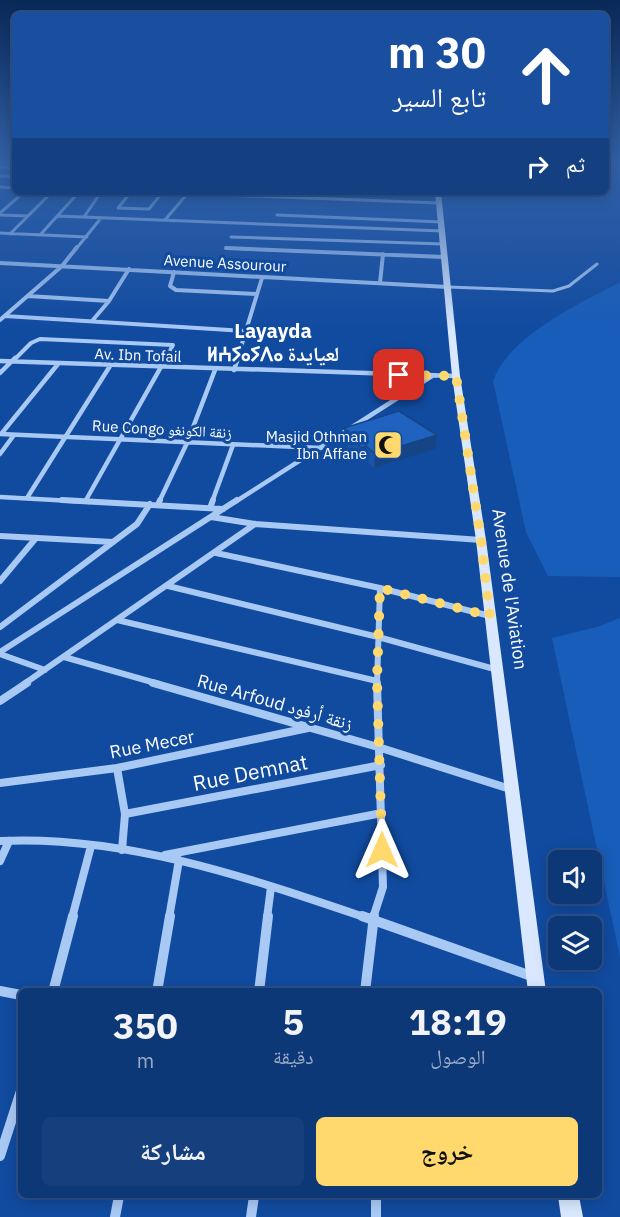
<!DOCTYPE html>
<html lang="ar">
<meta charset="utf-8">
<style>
:root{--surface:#0d3878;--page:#163f7d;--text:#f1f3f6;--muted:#9aacc6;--line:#2d528a;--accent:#ffd96d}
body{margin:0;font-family:"IBM Plex Sans","Noto Naskh Arabic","Noto Sans Tifinagh",sans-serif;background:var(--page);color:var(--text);direction:rtl;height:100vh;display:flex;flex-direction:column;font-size:22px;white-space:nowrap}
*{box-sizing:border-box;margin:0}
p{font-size:20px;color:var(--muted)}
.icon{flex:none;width:33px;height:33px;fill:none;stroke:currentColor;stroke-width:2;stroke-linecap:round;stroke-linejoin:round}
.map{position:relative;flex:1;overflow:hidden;direction:ltr}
.panel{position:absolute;left:18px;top:988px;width:584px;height:210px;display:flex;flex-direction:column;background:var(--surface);border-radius:9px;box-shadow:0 3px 15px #0003,0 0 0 2px var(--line);direction:rtl}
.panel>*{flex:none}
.guide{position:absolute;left:12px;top:12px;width:597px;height:183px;border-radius:9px;box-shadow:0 3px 15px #0003,0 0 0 2px var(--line);direction:rtl;background:#1a4fa0;color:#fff;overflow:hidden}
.buttons{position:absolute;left:548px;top:850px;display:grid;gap:12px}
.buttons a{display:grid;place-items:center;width:54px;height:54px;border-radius:9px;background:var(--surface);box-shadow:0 3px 15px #0003,0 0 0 2px var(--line);font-size:30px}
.pin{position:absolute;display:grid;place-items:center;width:51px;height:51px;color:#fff;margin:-26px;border-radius:12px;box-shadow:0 3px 9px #0006}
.me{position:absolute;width:66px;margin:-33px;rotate:0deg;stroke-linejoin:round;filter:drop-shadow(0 0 4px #0008)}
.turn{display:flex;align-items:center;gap:21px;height:126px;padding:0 24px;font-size:27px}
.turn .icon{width:78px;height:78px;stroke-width:2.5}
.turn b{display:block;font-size:42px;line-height:51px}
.then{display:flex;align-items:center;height:57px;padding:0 24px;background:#0003;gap:12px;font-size:22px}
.eta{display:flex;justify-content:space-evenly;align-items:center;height:102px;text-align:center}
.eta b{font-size:36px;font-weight:700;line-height:42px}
.primary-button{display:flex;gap:12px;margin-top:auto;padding:12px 24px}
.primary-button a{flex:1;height:69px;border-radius:9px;background:var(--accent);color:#111;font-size:24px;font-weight:700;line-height:69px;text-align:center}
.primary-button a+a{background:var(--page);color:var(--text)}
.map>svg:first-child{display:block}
.green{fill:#185dba}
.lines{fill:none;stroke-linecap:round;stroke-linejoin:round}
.lane{stroke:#a9c9f5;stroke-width:3}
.street-far5{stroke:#a9c9f5;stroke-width:3}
.street-far4{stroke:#a9c9f5;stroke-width:4}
.street-far3{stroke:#a9c9f5;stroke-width:4.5}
.street-far2{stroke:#a9c9f5;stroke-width:6}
.street-far1{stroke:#a9c9f5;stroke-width:8}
.street{stroke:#a9c9f5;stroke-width:10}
.secondary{fill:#d9e8fe;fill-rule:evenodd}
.wall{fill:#1b54a4}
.shaded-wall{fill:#164586}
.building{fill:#1f62bf;stroke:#164586;stroke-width:1.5}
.route{stroke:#ffd96d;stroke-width:10;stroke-dasharray:0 18}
.labels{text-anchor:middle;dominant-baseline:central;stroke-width:6;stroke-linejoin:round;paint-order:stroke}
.far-street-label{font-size:15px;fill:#fff;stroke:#114ba0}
.far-poi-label{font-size:15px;fill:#fff;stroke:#114ba0;text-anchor:end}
.street-label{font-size:18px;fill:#fff;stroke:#114ba0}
.far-district-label{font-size:20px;font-weight:bold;fill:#fff;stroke:#114ba0}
.near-street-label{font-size:21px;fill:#fff;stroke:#114ba0}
</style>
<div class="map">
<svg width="620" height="1217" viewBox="0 0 620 1217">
<rect width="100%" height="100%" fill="#114ba0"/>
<path class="green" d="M 620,282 L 620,577 L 548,576 L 526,532 L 493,381 C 509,336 579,304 620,282 Z
M 620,618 L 620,957 L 552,638 L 597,627 Z"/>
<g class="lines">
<path class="lane" d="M 448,287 L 553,291 L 569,286 L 597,264"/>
<path class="street-far5" d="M 0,167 L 15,168
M 0,176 L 15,177
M 0,187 L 15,188
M 131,192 L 118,208 L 149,209 L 162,193
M 144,192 L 439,203
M 0,213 L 24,192
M 0,215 L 28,216
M 277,215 L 442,222
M 57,216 L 442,231
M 84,217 L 101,192
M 165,220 L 187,194
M 0,233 L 87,237
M 10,234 L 52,192
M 40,235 L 79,192
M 231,237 L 443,244
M 226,248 L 249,249
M 76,249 L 101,218"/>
<path class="street-far4" d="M 226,248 L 444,257
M 0,263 L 448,287
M 174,272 L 170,286 L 176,290 L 257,294
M 380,283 L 383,254
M 28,296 L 109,301
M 5,316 L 245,331
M 0,320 L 62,266 L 77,247
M 92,321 L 109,301 L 129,269
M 14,360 L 31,343 L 40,339 L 173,345 L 165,360
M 237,360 L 262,278"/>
<path class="street-far3" d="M 0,361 L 456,376
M 234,370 L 238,358
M 0,373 L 15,358
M 0,434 L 321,448
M 1,434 L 58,364
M 0,454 L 14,435
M 0,497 L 90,502
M 27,498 L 110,366
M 86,500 L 166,358
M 159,502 L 187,443 L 215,370
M 212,502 L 233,445
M 235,502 L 432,376"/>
<path class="street-far2" d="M 62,500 L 223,509
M 158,505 L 160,500
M 210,508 L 213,500
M 211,517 L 255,524 L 481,540
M 0,536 L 113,542
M 216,553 L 380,588 L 490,616
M 0,581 L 36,538
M 168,586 L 378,637 L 498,670
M 117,620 L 377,681
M 0,627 L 137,524 L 150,504
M 0,652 L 237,500
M 0,654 L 45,670
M 64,657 L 159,684
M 24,684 L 255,524
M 377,684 L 380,588"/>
<path class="street-far1" d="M 153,683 L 378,747 L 510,789
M 0,701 L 27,683
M 117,768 L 125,814 L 122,850
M 0,783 L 117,768 L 308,728
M 125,814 L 381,765
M 0,841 C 126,835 249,878 367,918
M 165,855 L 382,813
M 0,861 L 9,841
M 72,918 L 91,846
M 169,918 L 179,860
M 267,918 L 271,887
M 373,918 L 383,887 L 377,683"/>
<path class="street" d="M 362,916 L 534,977
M 0,991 L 21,995
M 53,992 L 73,916
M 157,992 L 170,916
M 259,992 L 268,916
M 365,992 L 374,916
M 0,1156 L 21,1091
M 376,1196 L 376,1217
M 115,1217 L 119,1196
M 251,1217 L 254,1196"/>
<path class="secondary" d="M 435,192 L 441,192 L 460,376 L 486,540 L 546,992 L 528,992 L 476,540 L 452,376 Z
M 558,1196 L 579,1196 L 583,1217 L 561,1217 Z"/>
</g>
<path class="wall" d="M 344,428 L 437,435 L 436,449 L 374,468 L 365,460 L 361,462 L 347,450 L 347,445 L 344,442 Z"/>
<path class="shaded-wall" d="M 437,435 L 436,449 L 374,468 L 375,454 Z
M 366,446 L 365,460 L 361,462 L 362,448 Z"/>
<path class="building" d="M 399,411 L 437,435 L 375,454 L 366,446 L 362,448 L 347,436 L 352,434 L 344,428 Z"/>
<linearGradient id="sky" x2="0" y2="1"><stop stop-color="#092958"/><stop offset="0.49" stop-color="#3261a7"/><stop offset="1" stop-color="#3261a7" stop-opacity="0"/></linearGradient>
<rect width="620" height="332" fill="url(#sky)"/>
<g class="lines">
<path class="route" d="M 382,850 L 377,681 L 380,588 L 490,616 L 481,540 L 456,376 L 399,375"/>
</g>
<defs>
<g id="mosque-square" transform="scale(1.5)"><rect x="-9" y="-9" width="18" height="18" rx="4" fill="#ffd96d" stroke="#114ba0"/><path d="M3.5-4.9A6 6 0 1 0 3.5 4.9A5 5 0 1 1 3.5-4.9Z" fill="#111"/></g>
</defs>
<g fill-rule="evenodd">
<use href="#mosque-square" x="388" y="445"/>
</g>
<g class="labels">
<g class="far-street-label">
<text transform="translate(225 263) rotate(3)">Avenue Assourour</text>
<text transform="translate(138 355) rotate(2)">Av. Ibn Tofail</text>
<text transform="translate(162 429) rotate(3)">Rue Congo زنقة الكونغو</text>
</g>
<g class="far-poi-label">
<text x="367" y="436">Masjid Othman<tspan x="367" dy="17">Ibn Affane</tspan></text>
</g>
<g class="street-label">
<text transform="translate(510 589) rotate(82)">Avenue de l'Aviation</text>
<text transform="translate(275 702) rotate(16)">Rue Arfoud زنقة أرفود</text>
<text transform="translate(152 744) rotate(-11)">Rue Mecer</text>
</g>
<g class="far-district-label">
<text x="273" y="330">Layayda<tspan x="273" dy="23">ⵍⵄⵢⴰⵢⴷⴰ لعيايدة</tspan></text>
</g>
<g class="near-street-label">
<text transform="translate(250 772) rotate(-11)">Rue Demnat</text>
</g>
</g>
</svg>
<div class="buttons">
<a><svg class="icon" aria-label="sound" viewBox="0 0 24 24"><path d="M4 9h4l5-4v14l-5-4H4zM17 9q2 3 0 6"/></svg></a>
<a><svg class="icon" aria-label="layers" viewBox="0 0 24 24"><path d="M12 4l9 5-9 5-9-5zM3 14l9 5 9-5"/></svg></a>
</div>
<div class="pin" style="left:399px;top:375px;background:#d93025"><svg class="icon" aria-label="arrive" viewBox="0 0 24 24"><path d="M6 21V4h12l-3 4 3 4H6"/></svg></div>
<svg class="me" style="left:382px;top:850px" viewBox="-20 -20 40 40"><path d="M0-17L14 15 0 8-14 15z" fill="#ffd96d" stroke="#fff" stroke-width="4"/></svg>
<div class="guide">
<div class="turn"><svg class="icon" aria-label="ahead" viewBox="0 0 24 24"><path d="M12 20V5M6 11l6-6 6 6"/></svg><div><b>30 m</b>تابع السير</div></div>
<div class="then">ثم<svg class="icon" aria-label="right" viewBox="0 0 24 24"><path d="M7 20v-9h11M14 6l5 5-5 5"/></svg></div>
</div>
<section class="panel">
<div class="eta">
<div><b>18:19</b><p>الوصول</p></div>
<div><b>5</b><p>دقيقة</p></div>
<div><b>350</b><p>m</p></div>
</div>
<div class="primary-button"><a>خروج</a><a>مشاركة</a></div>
</section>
</div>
